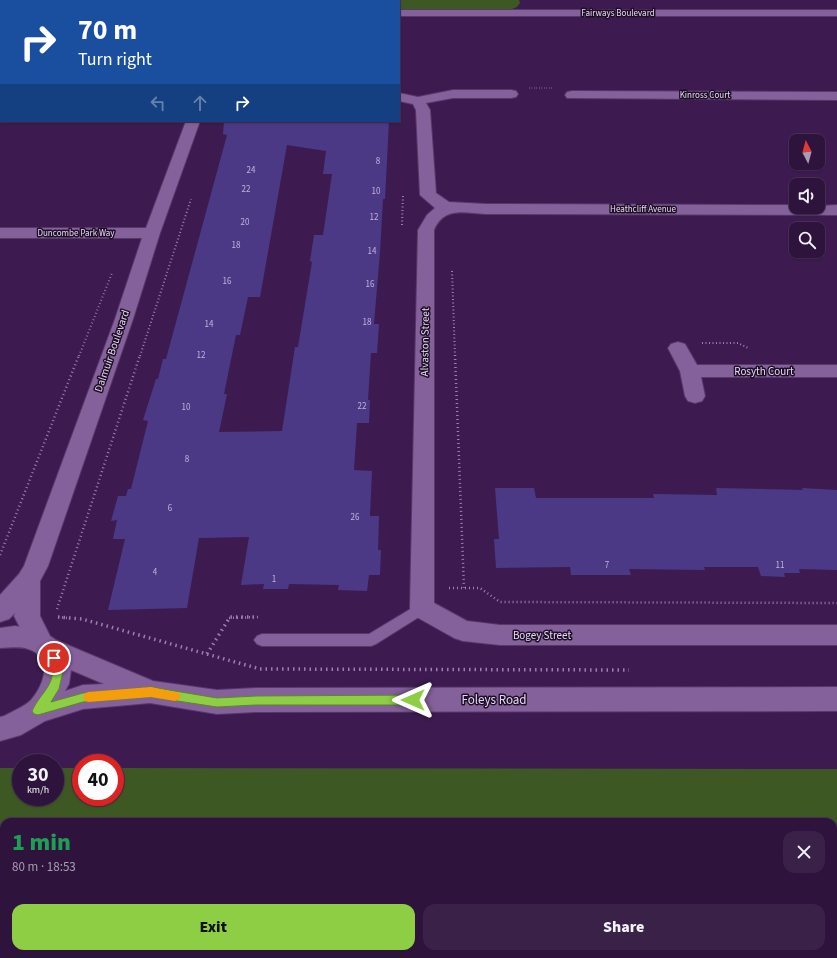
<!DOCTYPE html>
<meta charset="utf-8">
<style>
:root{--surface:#2e143d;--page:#3a2148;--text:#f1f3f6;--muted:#a79eb0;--line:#493357;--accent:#8dce44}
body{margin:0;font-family:"Source Sans 3",sans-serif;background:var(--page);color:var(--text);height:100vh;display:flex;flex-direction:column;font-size:15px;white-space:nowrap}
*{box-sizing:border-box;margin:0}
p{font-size:13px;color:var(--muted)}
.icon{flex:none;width:22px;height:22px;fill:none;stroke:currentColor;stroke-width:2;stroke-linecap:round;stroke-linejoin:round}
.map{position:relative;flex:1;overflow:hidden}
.details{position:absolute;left:0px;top:818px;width:837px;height:140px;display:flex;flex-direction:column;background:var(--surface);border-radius:12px 12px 0 0;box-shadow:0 1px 3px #0004,0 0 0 1px var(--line)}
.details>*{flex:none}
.banner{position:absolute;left:0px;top:0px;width:400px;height:122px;box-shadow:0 1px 3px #0004,0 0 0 1px var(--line);background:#1a4fa0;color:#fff;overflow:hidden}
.needle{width:26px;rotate:354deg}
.tools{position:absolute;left:789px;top:134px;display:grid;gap:8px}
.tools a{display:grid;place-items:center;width:36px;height:36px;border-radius:8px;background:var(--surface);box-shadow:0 1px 3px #0004,0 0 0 1px var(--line);font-size:20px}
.speed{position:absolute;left:12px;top:754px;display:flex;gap:8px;font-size:20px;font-weight:700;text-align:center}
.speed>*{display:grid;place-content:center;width:52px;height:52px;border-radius:50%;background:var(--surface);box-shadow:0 1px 3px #0004,0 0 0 1px var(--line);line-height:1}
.speed small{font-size:10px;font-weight:400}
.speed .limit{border:6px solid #d22;background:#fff;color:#111}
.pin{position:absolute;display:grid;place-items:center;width:34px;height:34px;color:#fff;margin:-17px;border:2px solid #fff;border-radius:50%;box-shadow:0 1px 4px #0007}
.me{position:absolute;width:44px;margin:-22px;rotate:270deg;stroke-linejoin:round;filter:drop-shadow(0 0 3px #0008)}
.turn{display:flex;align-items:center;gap:14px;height:84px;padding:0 12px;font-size:18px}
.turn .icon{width:52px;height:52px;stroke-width:2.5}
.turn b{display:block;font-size:28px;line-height:34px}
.lanes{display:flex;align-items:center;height:38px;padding:0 12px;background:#0003;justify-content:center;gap:20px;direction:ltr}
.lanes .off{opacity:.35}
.round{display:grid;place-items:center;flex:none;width:42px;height:42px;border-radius:12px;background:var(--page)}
.head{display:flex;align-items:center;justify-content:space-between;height:68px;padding:0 12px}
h1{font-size:24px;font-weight:800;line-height:30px;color:#1e9e55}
.cta{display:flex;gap:8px;margin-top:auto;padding:8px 12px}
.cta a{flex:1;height:46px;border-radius:12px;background:var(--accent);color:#111;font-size:16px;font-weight:800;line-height:46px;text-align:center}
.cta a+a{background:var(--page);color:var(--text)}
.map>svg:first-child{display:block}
.green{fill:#3e5823;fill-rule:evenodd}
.building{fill:#4b3986;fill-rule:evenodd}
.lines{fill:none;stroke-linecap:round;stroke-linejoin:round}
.service-casing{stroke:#573968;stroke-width:2}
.minor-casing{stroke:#573968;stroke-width:2}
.tertiary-casing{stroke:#573968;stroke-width:2}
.path-far3{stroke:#9b81ac;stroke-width:1.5;stroke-dasharray:0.5 2;stroke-linecap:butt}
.path-far2{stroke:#9b81ac;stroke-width:2;stroke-dasharray:1 2.5;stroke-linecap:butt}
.path-far1{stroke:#9b81ac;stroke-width:2.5;stroke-dasharray:1 3;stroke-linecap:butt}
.path{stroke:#9b81ac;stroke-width:3.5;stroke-dasharray:1.5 4;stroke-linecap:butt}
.service{fill:#85619c;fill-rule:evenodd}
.minor{fill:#85619c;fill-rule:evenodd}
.tertiary{fill:#85619c;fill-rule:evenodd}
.route{fill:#8dce44;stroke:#5c862c}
.slow{fill:#f59e0b}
.labels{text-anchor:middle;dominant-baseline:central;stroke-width:3;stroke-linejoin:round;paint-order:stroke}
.far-street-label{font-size:9px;fill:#ead7f8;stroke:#1d0f26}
.number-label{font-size:9px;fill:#c2b0dc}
.street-label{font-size:11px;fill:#ead7f8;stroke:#1d0f26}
.near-street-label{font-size:13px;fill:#ead7f8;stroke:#1d0f26}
</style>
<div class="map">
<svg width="837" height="958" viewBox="0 0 837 958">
<rect width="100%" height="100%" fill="#3d1b51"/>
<path class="green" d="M 236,0 L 519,0 L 520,3 L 517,7 L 510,10 L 399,10 L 399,1 Z
M 0,768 L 21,768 L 21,797 L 55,797 L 55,768 L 81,768 L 81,797 L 115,797 L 115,768 L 837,769 L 837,958 L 0,958 ZM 4,822 L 833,822 L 833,954 L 4,954 Z"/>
<path class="building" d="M 224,121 L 389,121 L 385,199 L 383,199 L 380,252 L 374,324 L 379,324 L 377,353 L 371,353 L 368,400 L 370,400 L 369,423 L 357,423 L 354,470 L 372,471 L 370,516 L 379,516 L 378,550 L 381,550 L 380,575 L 369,575 L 367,591 L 338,590 L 339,585 L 289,584 L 288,589 L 263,589 L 264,584 L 241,585 L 249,537 L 199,538 L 187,608 L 108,610 L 125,539 L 113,539 L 117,520 L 111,521 L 118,496 L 126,496 L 128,489 L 131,489 L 148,421 L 143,420 L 156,379 L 158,379 L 163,359 L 166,359 L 227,135 L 223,134 ZM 287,145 L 326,151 L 323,174 L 332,174 L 323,235 L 314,235 L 310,261 L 312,262 L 298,347 L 295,347 L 282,431 L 219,432 L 227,394 L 224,394 L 236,335 L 240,335 L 248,297 L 260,297 Z
M 495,488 L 534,488 L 536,498 L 654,498 L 653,494 L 717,495 L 716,488 L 803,490 L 802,488 L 837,490 L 837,570 L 799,569 L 800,573 L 784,573 L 785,577 L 761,576 L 758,567 L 704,567 L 705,570 L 629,569 L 631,575 L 571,575 L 570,567 L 496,568 L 494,539 L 499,539 Z"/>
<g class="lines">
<g class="service-casing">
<path id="service" d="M 422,602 L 427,604 L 429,608 L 427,612 L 376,644 L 371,646 L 262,646 L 257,644 L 254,640 L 257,636 L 262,634 L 369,634 Z"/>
</g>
<g class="minor-casing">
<path id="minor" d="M 219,0 L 231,0 L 232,1 L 220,1 Z
M 399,10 L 837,10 L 837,16 L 399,16 Z
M 0,34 L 1,34 L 1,42 L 0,42 Z
M 0,65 L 1,65 L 0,75 Z
M 453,90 L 511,90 L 516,91 L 518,94 L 516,97 L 511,98 L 453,98 L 426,103 L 430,110 L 436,193 L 449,202 L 486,204 L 796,205 L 796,207 L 837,205 L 837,215 L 486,214 C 465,213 444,206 434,230 L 434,603 L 467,621 L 500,625 L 837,625 L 837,645 L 500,645 L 463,641 L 454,638 L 413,615 L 410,608 L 418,230 L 427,215 L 435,208 L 420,195 L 416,110 L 413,104 L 399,101 L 399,93 L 418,97 Z
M 572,91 L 837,92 L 837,100 L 567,98 L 565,95 L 567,92 Z
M 186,121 L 200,121 L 160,233 L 133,319 L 48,566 L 40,581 L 40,616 L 53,642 L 49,649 L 40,653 L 31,649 L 14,616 L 15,613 L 9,619 L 0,622 L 0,595 L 19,574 L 24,566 L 115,319 L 142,238 L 0,238 L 0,228 L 146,228 Z
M 678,342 L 685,344 L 697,365 L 837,365 L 837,377 L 701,377 L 705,396 L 702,401 L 695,403 L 688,401 L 685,396 L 680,371 L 668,348 L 671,344 Z"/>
</g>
<g class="tertiary-casing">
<path id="tertiary" d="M 15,626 C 30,628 44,631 56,640 L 153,681 L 217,690 L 256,688 L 837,687 L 837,711 L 256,712 L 217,714 L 150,703 L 83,709 L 45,721 L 21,735 L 0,741 L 0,717 L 4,716 C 13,711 24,707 31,700 C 44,685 54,657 28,649 C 19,646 9,648 0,648 L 0,628 ZM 71,670 L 104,684 L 83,685 L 65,691 L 69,684 Z"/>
</g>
<path class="path-far3" d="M 529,88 L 552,88"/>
<path class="path-far2" d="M 402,225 L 403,194
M 452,271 L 455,356
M 702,343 L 738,343 L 748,348
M 79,356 L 112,273
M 140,356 L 191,199"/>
<path class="path-far1" d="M 455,355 L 464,588
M 0,555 L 79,355
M 449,588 L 480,588 L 500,602 L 837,603
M 57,609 L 140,355
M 58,617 L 68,618
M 229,618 L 258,617"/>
<path class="path" d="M 58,617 L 82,619 L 260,669 L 629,670
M 207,654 L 230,617 L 258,617"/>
<use href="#service" class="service"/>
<use href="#minor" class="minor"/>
<use href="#tertiary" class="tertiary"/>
</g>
<path class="route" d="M 54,653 L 58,655 L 64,667 L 59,689 L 51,702 L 83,693 L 151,687 L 217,698 L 256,696 L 413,695 L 417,697 L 419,700 L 417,704 L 413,705 L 256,705 L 217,707 L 151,697 L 83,702 L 38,715 L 34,714 L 32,711 C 41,691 60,683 49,658 L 51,655 Z"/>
<path class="slow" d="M 151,687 L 179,693 L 181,696 L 179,699 L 175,701 L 151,697 L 88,702 L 84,700 L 83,697 L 84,694 L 88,692 Z"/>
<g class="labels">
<g class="far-street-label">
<text x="618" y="13">Fairways Boulevard</text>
<text x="705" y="95">Kinross Court</text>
<text x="643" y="209">Heathcliff Avenue</text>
<text x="76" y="233">Duncombe Park Way</text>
</g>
<g class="number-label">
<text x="378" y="161">8</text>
<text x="251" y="170">24</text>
<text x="246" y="189">22</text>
<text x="376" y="191">10</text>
<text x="374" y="217">12</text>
<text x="245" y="222">20</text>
<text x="236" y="245">18</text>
<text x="372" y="251">14</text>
<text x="227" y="281">16</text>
<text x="370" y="284">16</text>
<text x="367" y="322">18</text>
<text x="209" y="324">14</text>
<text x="201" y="355">12</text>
<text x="362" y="406">22</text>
<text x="186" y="407">10</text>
<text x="187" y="459">8</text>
<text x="170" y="508">6</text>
<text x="355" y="517">26</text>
<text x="607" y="565">7</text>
<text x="780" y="565">11</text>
<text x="155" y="572">4</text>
<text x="274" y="579">1</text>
</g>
<g class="street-label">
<text transform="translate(425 342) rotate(-89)">Alvaston Street</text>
<text transform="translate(112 351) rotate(-71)">Dalmuir Boulevard</text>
<text x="764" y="371">Rosyth Court</text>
<text x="542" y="635">Bogey Street</text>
</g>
<g class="near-street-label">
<text x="494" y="700">Foleys Road</text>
</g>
</g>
</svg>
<div class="tools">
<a><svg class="needle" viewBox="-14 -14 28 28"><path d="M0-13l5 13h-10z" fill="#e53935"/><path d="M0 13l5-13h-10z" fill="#a79eb0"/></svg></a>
<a><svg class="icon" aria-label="sound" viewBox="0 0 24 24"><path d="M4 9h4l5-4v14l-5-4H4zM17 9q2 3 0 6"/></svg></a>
<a><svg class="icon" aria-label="search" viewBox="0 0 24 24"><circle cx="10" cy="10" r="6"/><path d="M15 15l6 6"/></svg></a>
</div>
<div class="speed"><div>30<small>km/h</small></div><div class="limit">40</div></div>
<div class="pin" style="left:54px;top:658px;background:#d93025"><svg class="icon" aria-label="arrive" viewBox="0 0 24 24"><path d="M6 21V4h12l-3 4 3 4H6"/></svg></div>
<svg class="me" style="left:413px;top:700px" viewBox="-20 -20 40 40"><path d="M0-17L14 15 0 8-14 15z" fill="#8dce44" stroke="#fff" stroke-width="4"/></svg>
<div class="banner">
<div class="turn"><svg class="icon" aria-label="right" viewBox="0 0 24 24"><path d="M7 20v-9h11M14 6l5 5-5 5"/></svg><div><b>70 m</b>Turn right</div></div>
<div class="lanes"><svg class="icon off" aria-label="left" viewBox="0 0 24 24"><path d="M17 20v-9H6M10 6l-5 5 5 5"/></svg><svg class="icon off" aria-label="ahead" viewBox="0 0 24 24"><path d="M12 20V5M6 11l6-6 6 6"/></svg><svg class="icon" aria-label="right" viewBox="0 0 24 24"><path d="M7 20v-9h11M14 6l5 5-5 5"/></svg></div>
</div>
<section class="details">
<div class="head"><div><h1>1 min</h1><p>80 m · 18:53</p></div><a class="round"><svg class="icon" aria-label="close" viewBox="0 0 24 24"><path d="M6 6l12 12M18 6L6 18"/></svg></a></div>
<div class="cta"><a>Exit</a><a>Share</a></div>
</section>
</div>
